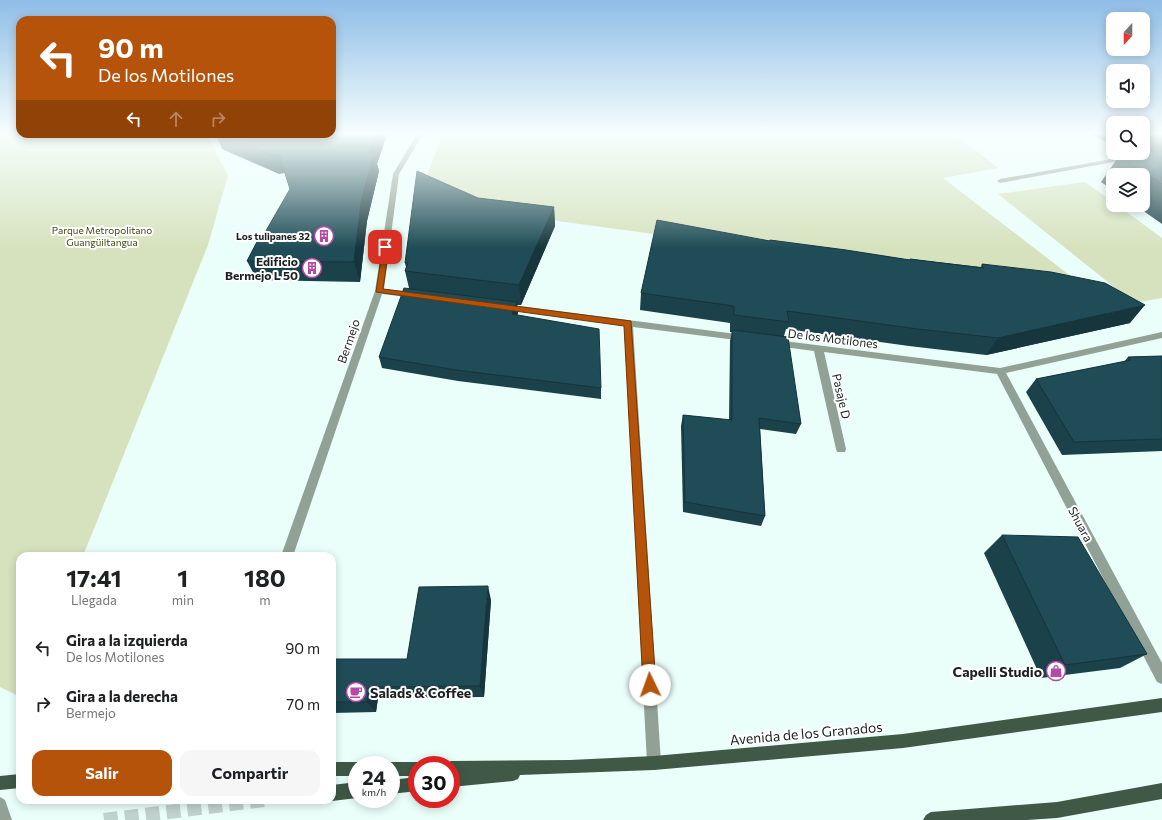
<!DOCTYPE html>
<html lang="es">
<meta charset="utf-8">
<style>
:root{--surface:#fff;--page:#f6f6f6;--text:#202124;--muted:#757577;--accent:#b45309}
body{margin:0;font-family:Commissioner,sans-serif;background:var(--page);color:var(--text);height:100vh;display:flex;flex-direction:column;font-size:15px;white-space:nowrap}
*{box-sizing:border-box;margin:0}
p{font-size:13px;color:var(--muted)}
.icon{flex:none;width:22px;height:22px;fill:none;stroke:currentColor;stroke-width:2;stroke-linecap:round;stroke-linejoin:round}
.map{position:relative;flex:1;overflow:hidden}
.panel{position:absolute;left:16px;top:552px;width:320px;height:252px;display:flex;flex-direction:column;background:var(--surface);border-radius:12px;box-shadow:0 2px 10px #0003}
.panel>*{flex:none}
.top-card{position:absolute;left:16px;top:16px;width:320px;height:122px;border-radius:12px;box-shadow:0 2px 10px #0003;background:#b45309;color:#fff;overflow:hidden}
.needle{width:26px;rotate:201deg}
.controls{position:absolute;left:1106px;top:12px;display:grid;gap:8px}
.controls a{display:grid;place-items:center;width:44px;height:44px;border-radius:8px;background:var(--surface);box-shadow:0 2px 10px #0003;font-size:20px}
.speed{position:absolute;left:348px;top:756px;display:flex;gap:8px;font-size:20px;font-weight:700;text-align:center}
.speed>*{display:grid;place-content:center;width:52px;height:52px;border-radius:50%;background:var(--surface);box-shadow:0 2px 10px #0003;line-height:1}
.speed small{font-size:10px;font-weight:400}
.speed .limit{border:6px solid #d22;background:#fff;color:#111}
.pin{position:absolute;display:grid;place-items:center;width:34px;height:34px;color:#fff;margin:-17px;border-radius:8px;box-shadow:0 2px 6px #0006}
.me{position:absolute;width:44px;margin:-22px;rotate:357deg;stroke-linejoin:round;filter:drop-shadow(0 0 3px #0008)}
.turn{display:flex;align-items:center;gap:14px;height:84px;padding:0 16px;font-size:18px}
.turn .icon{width:52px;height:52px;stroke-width:2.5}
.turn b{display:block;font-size:28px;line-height:34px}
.lanes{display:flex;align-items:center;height:38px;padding:0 16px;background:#0003;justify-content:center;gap:20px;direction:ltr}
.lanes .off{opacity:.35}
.eta{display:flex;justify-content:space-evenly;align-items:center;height:68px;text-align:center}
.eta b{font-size:24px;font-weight:700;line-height:28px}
.primary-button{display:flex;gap:8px;margin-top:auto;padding:8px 16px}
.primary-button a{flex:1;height:46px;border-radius:12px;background:var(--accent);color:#fff;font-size:16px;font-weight:700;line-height:46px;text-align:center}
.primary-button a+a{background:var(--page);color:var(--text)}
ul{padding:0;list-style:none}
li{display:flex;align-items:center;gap:12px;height:56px;padding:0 16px}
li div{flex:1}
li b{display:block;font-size:15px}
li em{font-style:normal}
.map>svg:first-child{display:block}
.green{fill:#d6e2be}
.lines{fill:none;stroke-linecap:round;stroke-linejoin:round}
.major-tunnel{stroke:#c0d2ce;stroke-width:14;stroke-dasharray:14 7;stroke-linecap:butt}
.minor{fill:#92a195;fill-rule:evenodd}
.major{fill:#3f5946;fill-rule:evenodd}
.wall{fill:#1b414a}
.shaded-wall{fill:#16353c}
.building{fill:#1f4c56;stroke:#16353c}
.route{fill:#b45309;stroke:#753606}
.labels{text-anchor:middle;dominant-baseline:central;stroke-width:4;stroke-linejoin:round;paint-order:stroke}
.far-park-label{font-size:10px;fill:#3a470d;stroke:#fff}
.far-poi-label{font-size:10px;font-weight:bold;fill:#1a2120;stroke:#fff;text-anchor:end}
.poi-label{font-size:12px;font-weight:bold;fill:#1a2120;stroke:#fff;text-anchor:end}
.street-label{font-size:12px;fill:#1a2120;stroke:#fff}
.near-poi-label{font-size:14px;font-weight:bold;fill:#1a2120;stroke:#fff;text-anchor:end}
.near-street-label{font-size:14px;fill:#1a2120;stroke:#fff}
</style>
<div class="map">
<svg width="1162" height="820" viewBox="0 0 1162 820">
<rect width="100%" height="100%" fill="#eafefa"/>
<path class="green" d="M 0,134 L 206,134 L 228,175 L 208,245 L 83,556 L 20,556 L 20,697 L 0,687 Z
M 442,134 L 954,134 L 998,168 L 943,178 L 1094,294 L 477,210 L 424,185 Z
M 1085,182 L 1113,202 L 1113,205 L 1117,205 L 1162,238 L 1162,298 L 1134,303 L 998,194 Z"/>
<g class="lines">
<path class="major-tunnel" d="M 104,820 L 264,800"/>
<path class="minor" d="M 215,134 L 221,134 L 225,136 L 247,134 L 225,140 L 215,137 Z
M 417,134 L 423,134 L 399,174 L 384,289 L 415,292 L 419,295 L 415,298 L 382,294 L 293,556 L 281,556 L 375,291 L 393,174 Z
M 1128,156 L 1131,158 L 1130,159 L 1000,183 L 997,181 L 1000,179 Z
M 504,304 L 744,335 L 749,338 L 744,341 L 633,327 L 661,763 L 659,768 L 654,770 L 649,768 L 647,763 L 624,325 L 501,309 L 500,307 Z
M 1162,332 L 1162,338 L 1006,373 L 1162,663 L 1162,684 L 1157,682 L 997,374 L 824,352 L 846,449 L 845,452 L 837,452 L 836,449 L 814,351 L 776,346 L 771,343 L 776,340 L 1000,368 Z
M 0,797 L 5,800 L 12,820 L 0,820 Z"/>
<path class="major" d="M 1162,698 L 1162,712 L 903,748 L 654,770 L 520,775 L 518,779 L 513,781 L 451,787 L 451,765 L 445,765 L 446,763 L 451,761 L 570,760 L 654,756 L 903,734 Z
M 332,762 L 357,762 L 363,765 L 357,765 L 357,776 L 332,776 Z
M 391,762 L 417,762 L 423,765 L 417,765 L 417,776 L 391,776 L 391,765 L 385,765 Z
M 20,774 L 20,788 L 0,790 L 0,776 Z
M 417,777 L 417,791 L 391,794 L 391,780 Z
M 357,782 L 357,798 L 332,801 L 331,800 L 332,800 L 332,785 Z
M 1162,783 L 1162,799 L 1057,818 L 1027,820 L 923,820 L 926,815 L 931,812 L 1057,802 Z"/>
</g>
<path class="wall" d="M 216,134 L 387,134 L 377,164 L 379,171 L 367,221 L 360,282 L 257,280 L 247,261 L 263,236 L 290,189 L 285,173 L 279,174 L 222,149 Z
M 1091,134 L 1113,134 L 1113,146 Z
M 1143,134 L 1162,134 L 1162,224 L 1135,205 L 1143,205 L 1143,175 L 1113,175 L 1113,190 L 1101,182 L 1119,156 L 1128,155 L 1125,153 L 1143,153 Z
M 478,198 L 554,207 L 555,226 L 521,305 L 517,305 L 518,313 L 517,315 L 601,388 L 601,399 L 458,381 L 382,368 L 379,357 L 409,288 L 405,271 L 406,267 L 405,263 Z
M 770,240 L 910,260 L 910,259 L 981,267 L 982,264 L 1130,323 L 986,355 L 909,346 L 786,329 L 784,336 L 801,424 L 796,434 L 760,429 L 765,516 L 761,526 L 683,512 L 681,426 L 683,415 L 729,420 L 730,341 L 732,332 L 730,332 L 730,323 L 640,310 L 641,293 L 769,241 Z
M 1162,356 L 1162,451 L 1062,455 L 1026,392 L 1036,379 L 1124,362 L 1128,357 Z
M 1002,535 L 1147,654 L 1120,668 L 1041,678 L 984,553 Z
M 491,600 L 484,697 L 378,698 L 376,712 L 332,713 L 332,659 L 407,659 Z"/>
<path class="shaded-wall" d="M 376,134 L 387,134 L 377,164 L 379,171 L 367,221 L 360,282 L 354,262 L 361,202 L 369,153 Z
M 1144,134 L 1162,134 L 1162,139 L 1156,136 L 1143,153 L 1143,135 Z
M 1130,153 L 1143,153 L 1129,155 Z
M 554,207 L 555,226 L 521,305 L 519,285 Z
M 517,302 L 518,313 L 513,325 L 512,314 Z
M 1145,305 L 1130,323 L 986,355 L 998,338 Z
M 488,586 L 491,600 L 484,697 L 480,686 Z
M 369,687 L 378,698 L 376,712 L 367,702 Z"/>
<path class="building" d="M 223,134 L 376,134 L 369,153 L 374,152 L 361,202 L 354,262 L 247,261 L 260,236 L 263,236 L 290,189 L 281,161 L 282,160 L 279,155 L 272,155 Z
M 1162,135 L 1162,139 L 1156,136 Z
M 1162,150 L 1162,184 L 1119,156 L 1143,153 Z
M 417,171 L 478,198 L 554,207 L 519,285 L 405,271 L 408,263 L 405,263 Z
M 657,220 L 770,241 L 770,240 L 846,250 L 910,260 L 910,259 L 983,268 L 982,264 L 1051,272 L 1105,283 L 1145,305 L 998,338 L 918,329 L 787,311 L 789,322 L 734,315 L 734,306 L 641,293 Z
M 404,288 L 517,302 L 512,314 L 599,329 L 601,388 L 456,370 L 379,357 Z
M 732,330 L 788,337 L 801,424 L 759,418 L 765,516 L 685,502 L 683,415 L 732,420 Z
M 1162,356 L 1162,439 L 1074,442 L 1036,379 L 1131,360 L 1128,357 Z
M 1002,535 L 1078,537 L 1147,654 L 1065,665 Z
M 488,586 L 480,686 L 369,687 L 367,702 L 332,702 L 332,659 L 407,659 L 419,587 Z"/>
<linearGradient id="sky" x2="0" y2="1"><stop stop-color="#8fbde7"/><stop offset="0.54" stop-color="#f6fffd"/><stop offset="1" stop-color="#f6fffd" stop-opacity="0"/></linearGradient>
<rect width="1162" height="248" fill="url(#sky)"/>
<path class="route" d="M 383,245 L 389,247 L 383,289 L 631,321 L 656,685 L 654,689 L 650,691 L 645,689 L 643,685 L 624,326 L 376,292 Z"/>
<defs>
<g id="building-ring" transform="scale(1)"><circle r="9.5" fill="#fff" stroke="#b648a6" stroke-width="1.5"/><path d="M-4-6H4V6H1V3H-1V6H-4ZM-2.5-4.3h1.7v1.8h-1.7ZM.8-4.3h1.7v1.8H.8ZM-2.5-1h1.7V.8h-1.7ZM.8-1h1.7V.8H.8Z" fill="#b648a6"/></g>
<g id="shop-ring" transform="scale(1)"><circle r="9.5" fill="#fff" stroke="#b648a6" stroke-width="1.5"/><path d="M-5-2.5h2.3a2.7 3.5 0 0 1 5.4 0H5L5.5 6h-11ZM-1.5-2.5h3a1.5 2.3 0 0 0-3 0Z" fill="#b648a6"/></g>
<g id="cafe-ring" transform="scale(1)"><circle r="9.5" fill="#fff" stroke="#b648a6" stroke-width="1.5"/><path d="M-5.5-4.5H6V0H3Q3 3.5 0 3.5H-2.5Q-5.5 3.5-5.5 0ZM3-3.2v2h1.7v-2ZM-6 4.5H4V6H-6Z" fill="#b648a6"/></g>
</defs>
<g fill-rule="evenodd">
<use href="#building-ring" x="324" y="236"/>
<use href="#building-ring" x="312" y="268"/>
<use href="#shop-ring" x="1056" y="671"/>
<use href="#cafe-ring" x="356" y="692"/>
</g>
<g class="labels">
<g class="far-park-label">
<text x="102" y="230">Parque Metropolitano<tspan x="102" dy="12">Guangüiltangua</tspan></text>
</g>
<g class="far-poi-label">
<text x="310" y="236">Los tulipanes 32</text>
</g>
<g class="poi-label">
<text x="298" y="261">Edificio<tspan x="298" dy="14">Bermejo L 50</tspan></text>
</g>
<g class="street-label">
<text transform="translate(833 338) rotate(7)">De los Motilones</text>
<text transform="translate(348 341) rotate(-71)">Bermejo</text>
<text transform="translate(842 396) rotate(77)">Pasaje D</text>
<text transform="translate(1081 524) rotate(62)">Shuara</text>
</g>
<g class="near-poi-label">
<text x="1042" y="671">Capelli Studio</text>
<text x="370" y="692" text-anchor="start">Salads &amp; Coffee</text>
</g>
<g class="near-street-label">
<text transform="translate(806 733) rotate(-5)">Avenida de los Granados</text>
</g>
</g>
</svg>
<div class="controls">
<a><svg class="needle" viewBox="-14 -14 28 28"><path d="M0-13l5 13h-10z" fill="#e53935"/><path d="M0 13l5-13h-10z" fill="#757577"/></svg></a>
<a><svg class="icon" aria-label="sound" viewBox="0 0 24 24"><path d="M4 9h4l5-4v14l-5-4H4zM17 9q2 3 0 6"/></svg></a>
<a><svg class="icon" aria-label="search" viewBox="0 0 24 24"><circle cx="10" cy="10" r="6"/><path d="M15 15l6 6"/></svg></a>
<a><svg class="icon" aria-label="layers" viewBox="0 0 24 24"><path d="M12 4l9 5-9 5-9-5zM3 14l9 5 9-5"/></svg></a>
</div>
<div class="speed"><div>24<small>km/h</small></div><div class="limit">30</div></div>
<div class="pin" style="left:385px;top:247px;background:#d93025"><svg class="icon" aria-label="arrive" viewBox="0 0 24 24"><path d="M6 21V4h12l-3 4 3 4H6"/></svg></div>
<svg class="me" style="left:650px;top:685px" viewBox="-20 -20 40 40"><circle r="19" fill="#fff"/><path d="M0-13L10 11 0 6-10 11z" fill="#b45309"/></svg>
<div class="top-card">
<div class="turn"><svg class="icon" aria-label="left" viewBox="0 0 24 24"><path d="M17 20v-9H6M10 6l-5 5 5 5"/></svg><div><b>90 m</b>De los Motilones</div></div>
<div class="lanes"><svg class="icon" aria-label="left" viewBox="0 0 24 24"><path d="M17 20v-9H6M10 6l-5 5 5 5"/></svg><svg class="icon off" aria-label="ahead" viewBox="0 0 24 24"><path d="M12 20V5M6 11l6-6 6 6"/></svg><svg class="icon off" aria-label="right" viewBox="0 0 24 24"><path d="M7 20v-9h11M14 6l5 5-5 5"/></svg></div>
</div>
<section class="panel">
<div class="eta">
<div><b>17:41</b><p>Llegada</p></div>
<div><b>1</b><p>min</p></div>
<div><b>180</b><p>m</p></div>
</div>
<ul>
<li><svg class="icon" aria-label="left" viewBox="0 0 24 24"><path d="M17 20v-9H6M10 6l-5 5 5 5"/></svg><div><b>Gira a la izquierda</b><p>De los Motilones</p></div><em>90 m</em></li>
<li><svg class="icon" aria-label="right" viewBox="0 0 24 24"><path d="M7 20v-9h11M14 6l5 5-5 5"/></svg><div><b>Gira a la derecha</b><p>Bermejo</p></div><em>70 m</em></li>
</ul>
<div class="primary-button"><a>Salir</a><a>Compartir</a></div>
</section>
</div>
